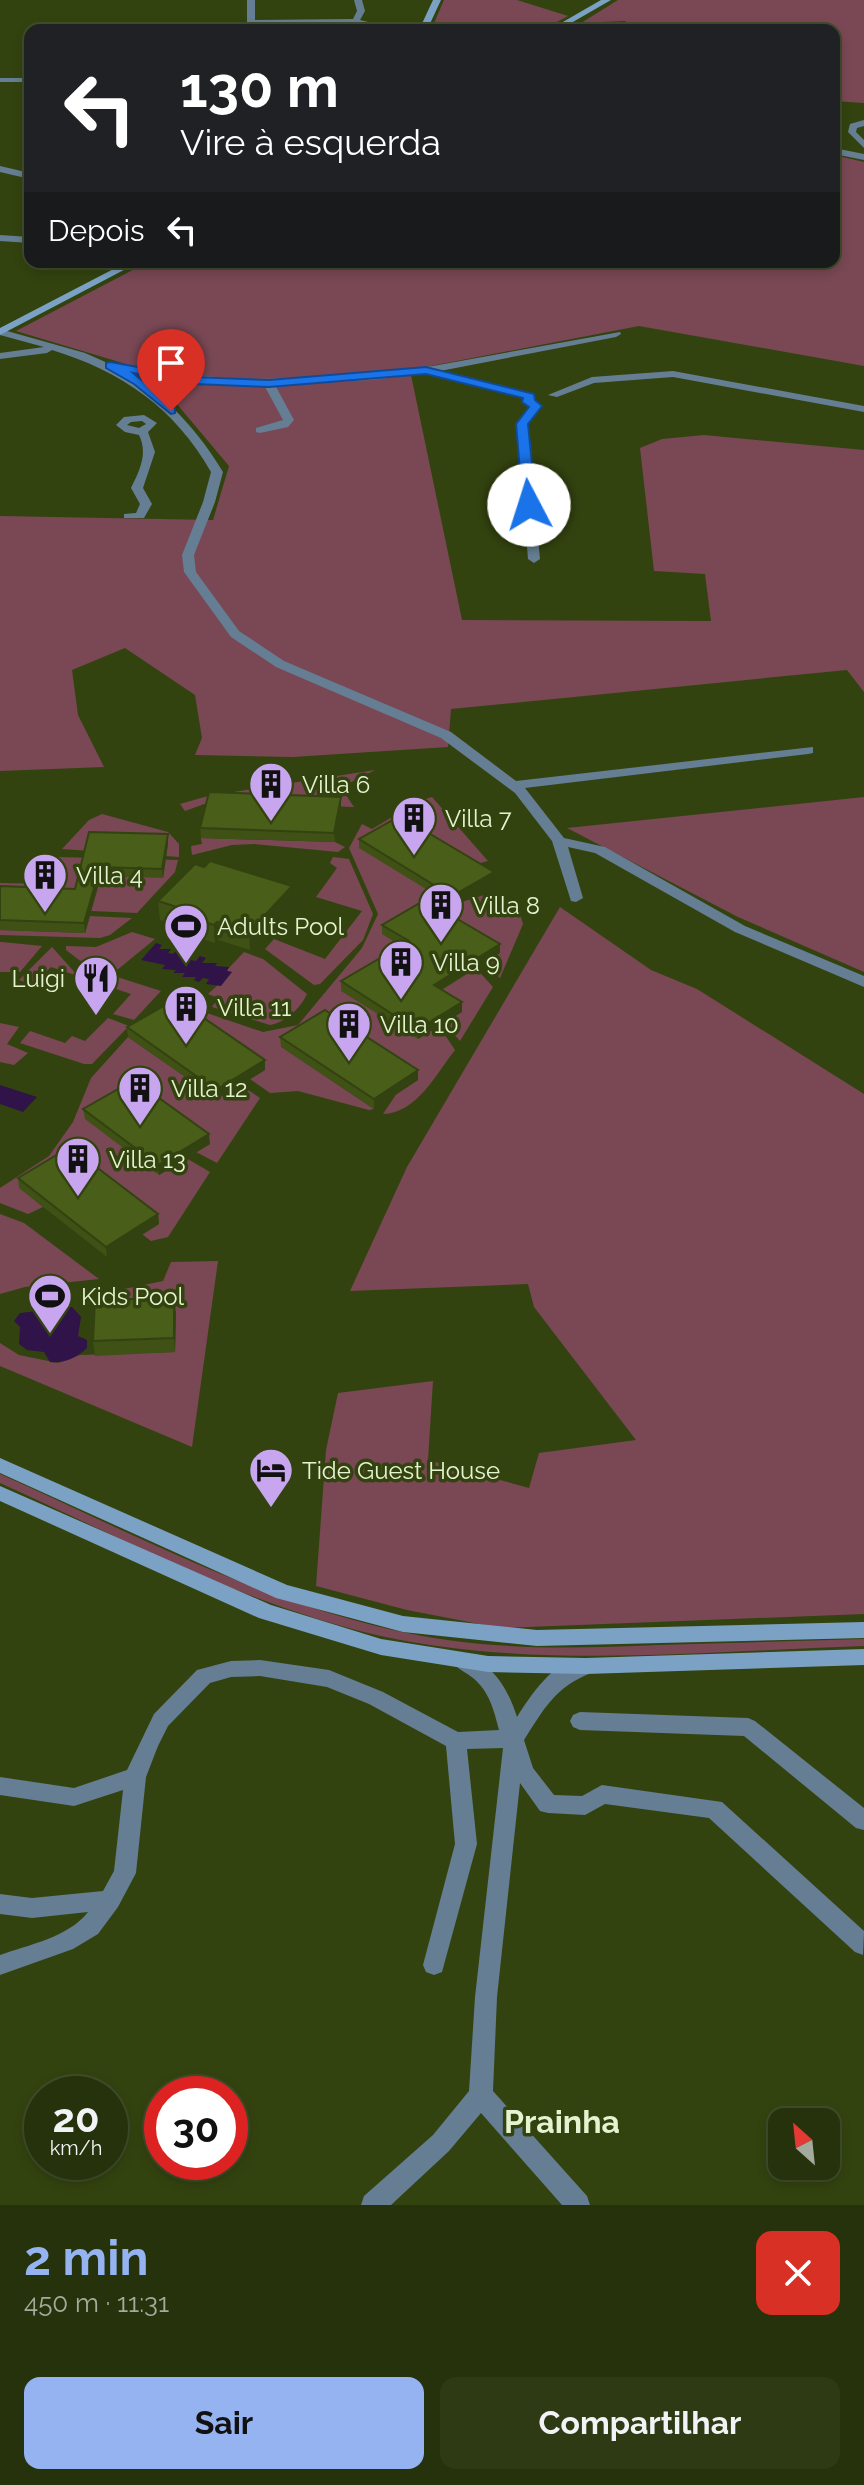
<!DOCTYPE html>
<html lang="pt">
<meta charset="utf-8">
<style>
:root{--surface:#26320b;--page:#2e3a14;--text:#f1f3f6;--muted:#a4aa9d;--line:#424d2c;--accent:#95b2f1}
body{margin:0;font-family:Raleway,sans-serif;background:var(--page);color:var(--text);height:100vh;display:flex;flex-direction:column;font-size:30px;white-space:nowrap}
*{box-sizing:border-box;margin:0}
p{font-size:26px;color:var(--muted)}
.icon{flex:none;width:44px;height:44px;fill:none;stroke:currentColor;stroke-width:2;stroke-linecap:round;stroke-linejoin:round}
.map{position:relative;height:2205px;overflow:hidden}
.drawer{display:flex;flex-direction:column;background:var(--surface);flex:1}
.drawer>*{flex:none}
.banner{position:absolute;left:24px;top:24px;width:816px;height:244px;border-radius:16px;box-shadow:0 4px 12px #0003,0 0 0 2px var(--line);background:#202124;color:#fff;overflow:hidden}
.needle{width:52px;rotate:333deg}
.tools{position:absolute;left:768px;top:2108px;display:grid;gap:16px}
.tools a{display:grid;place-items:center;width:72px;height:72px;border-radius:16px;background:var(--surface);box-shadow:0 4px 12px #0003,0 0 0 2px var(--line);font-size:40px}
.speed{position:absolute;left:24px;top:2076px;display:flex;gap:16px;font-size:40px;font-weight:700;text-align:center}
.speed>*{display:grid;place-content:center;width:104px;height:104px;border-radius:50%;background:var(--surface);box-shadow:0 4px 12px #0003,0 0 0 2px var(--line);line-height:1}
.speed small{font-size:20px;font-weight:400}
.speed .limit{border:12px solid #d22;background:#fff;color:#111}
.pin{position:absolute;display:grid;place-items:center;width:68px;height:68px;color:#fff;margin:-82px -34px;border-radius:50% 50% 50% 0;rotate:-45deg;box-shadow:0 0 8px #0007}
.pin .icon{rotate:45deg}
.me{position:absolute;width:88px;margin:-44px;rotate:355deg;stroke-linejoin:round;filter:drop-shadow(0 0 6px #0008)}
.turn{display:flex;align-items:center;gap:28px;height:168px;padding:0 24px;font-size:36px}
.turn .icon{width:104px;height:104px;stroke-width:2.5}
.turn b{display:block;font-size:56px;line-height:68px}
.then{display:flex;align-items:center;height:76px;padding:0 24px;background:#0003;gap:16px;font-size:30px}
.round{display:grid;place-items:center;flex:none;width:84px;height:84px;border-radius:16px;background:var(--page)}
.overview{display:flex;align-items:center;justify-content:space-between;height:136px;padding:0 24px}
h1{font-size:48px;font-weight:700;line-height:60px;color:var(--accent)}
.cta{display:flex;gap:16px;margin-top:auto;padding:16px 24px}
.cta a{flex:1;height:92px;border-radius:16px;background:var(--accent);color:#111;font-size:32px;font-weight:700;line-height:92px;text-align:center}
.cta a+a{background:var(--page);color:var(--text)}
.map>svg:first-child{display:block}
.green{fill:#794854}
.water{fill:#2f1349}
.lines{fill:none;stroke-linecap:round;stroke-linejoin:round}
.street{fill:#657e93;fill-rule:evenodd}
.secondary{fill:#7ba2c4;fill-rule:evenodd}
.wall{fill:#3f5115}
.shaded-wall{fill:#334211}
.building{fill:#495e18;stroke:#334211;stroke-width:2}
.route{fill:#1a73e8;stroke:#114b97;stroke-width:2}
.labels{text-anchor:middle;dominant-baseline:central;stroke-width:7;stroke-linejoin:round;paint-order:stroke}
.poi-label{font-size:24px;fill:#e6f3d0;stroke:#33430f;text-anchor:start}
.near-neighbourhood-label{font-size:32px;font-weight:bold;fill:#e6f3d0;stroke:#33430f}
</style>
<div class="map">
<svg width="864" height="2205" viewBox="0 0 864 2205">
<rect width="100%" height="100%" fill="#33430f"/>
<path class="green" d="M 444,0 L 517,0 L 568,16 L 542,30 L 431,30 Z
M 618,0 L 864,0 L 864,103 L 834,101 L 834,30 L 637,30 L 625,21 L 581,23 Z
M 834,155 L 864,162 L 864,366 L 639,326 L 410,370 L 462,620 L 711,621 L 705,574 L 654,571 L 640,448 L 662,439 L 704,435 L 864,450 L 864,692 L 847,670 L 451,709 L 448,747 L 293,757 L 195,755 L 202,738 L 195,695 L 125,648 L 72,670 L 78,715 L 104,767 L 0,771 L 0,516 L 213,520 L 229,466 L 171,397 L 126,364 L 16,331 L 148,262 L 834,262 Z
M 375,770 L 346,785 L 344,792 L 354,807 L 210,802 L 185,811 L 180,804 L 208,796 Z
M 432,797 L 488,861 L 469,866 L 452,905 L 484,895 L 518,907 L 523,924 L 500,978 L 484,963 L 499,953 L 476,968 L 493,987 L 460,1041 L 444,1023 L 417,1039 L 439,1026 L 455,1050 C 436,1074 417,1113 383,1114 L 397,1093 L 418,1079 L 282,1047 L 374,1109 L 369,1110 L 298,1091 L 270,1093 L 250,1079 L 264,1069 L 177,1009 L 198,1010 L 263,1032 L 298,1025 L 362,948 L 378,914 L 349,848 L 362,824 L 372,829 L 419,801 Z
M 864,797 L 864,972 L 738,917 L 567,828 Z
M 102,814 L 168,832 L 179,844 L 179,857 L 62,849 L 89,820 Z
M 201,838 L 335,842 L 345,847 L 338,852 L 254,844 L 232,845 L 192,855 L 191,846 L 202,844 Z
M 57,857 L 178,860 L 175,872 L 137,913 L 91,911 L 0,896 L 0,883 L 54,884 L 60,874 L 57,869 L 49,867 Z
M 333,857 L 349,859 L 373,914 L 363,940 L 320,984 L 314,985 L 265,949 L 274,939 L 325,959 L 362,911 L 316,897 L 337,868 L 330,863 Z
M 560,907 L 651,970 L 697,989 L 864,1094 L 864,1614 L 500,1628 L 407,1610 L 316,1586 L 326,1450 L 338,1393 L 433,1381 L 428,1460 L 529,1488 L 539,1453 L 636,1440 L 534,1307 L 528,1284 L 350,1291 L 407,1167 Z
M 90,916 L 132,918 L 110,935 L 100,938 L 0,935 L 0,930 L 85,933 Z
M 132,932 L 155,939 L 111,975 L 161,991 L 134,1020 L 113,1014 L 131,994 L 101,984 L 109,974 L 87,966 L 66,950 L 66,946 L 96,947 Z
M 0,942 L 2,942 L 42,946 L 20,972 L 0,972 Z
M 52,947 L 78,976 L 51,967 L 32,985 L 19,980 Z
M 244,952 L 263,959 L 307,994 C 300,1009 286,1022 270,1025 L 212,1007 L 218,998 L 208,994 L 232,972 L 226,971 Z
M 108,1018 L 129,1026 L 92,1064 L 84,1064 L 20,1043 L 30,1031 L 65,1043 L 72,1036 L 85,1041 Z
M 0,1023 L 19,1027 L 7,1044 L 28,1053 L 14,1065 L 0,1062 Z
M 128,1037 L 217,1099 L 241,1085 L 260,1098 L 217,1163 L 196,1152 L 159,1175 L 186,1158 L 210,1172 L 168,1237 L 151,1241 L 142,1234 L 158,1223 L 20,1188 L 43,1207 L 28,1214 L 0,1203 L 0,1188 L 49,1156 L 73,1122 L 91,1078 Z
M 0,1214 L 24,1223 L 99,1279 L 25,1287 L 0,1294 Z
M 218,1261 L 192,1447 L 0,1366 L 0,1343 L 19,1355 L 58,1363 L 80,1355 L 175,1352 L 121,1314 L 119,1290 L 163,1281 L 171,1262 Z
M 0,1474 C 145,1539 288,1617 447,1640 C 517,1650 588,1648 658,1645 C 727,1643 795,1641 864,1639 L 864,1646 C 707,1651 535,1670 381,1636 C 248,1606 124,1539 0,1483 Z"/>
<path class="water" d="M 156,943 L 162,945 L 159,949 L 171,949 L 168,953 L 173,954 L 177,950 L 184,952 L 181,957 L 193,956 L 190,960 L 196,961 L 200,956 L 206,958 L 202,963 L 217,963 L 215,966 L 229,967 L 227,971 L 232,972 L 221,986 L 206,984 L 209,979 L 203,978 L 199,982 L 194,980 L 196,977 L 182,977 L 185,973 L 173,973 L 176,970 L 162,969 L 165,965 L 141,960 Z
M 0,1085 L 37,1097 L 23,1112 L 0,1104 Z
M 72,1307 L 81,1317 L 78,1336 L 87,1340 L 87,1348 C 78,1357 63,1364 50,1362 L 44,1352 L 27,1350 L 19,1344 L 20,1327 L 14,1321 L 20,1313 Z"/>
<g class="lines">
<path class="street" d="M 247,0 L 255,0 L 255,20 L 353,19 L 357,11 L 354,0 L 362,0 L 365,11 L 360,20 L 401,30 L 386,30 L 355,23 L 255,24 L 255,30 L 247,30 Z
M 0,78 L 30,78 L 30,82 L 0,82 Z
M 864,120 L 864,126 L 857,128 L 856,132 L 864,140 L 864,148 L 848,132 L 850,124 Z
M 834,148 L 864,154 L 864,160 L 834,154 Z
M 0,166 L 30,173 L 30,179 L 0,172 Z
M 0,235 L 30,237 L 30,243 L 0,241 Z
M 0,329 L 85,353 L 119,368 L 124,365 L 186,375 L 248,379 L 309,378 L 433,366 L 620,332 L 621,334 L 616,337 L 440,371 L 534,394 L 535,396 L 530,399 L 431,375 L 430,373 L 371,380 L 275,385 L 294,420 L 288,427 L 260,433 L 256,432 L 256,428 L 283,420 L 264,385 L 186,381 L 125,371 C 165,394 200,433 223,472 L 215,502 L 194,555 L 196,572 L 239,631 L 284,661 L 451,732 L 516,781 L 813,747 L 813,753 L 808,754 L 525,788 L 564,838 L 605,847 L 745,926 L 864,976 L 864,987 L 735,932 L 595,853 L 568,847 L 583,898 L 576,902 L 571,901 L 552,841 L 515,793 L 441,738 L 276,667 L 231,637 L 184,572 L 182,555 L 203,502 L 211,472 C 175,408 121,371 52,350 L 47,353 L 0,359 L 0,353 L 44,347 L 0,335 Z
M 673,371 L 864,406 L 864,412 L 673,377 L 594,383 L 557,397 L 548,395 L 592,377 Z
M 536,403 L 541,406 L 527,424 L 540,559 L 534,563 L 528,559 L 517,424 L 532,404 Z
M 144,415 L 157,423 L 148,432 L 155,452 L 143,488 L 152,504 L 144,518 L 124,518 L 124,514 L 136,513 L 140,504 L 131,488 C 140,470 148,453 139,435 L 125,432 L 116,425 L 124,417 ZM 142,421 L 146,424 L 139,428 L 127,425 L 131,422 Z
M 463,1653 C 492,1663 508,1688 517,1717 C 531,1695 560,1650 591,1661 L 594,1667 L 591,1673 C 555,1687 544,1709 524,1740 L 533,1768 L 554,1795 L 582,1796 L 602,1785 L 722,1802 L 864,1931 L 863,1955 L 855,1952 L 709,1818 L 605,1804 L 585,1815 L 548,1813 L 540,1811 L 520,1783 L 497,1997 L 493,2091 L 587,2196 L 590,2205 L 562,2205 L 481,2113 L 449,2151 L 391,2205 L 361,2205 L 364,2196 L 433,2135 L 469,2091 L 475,1997 L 503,1748 L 467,1749 L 477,1844 L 442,1972 L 434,1975 L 426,1972 L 423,1965 L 455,1844 L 446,1746 L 369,1704 L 327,1687 L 260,1676 L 231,1677 L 210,1683 L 168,1726 L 158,1746 L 146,1777 L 136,1873 L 118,1907 L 98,1934 L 73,1949 L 0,1975 L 0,1955 C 28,1945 69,1937 88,1912 L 32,1918 L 0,1914 L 0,1894 L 32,1898 L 103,1891 L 114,1871 L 123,1790 L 74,1806 L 0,1795 L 0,1777 L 74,1788 L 127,1770 L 154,1714 L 197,1670 L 231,1661 L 260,1660 L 329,1670 L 383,1692 L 458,1732 L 499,1730 C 494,1710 489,1691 473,1678 C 465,1671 457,1670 453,1661 L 456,1655 Z
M 580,1712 L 748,1718 L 755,1721 L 864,1808 L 864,1830 L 856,1828 L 744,1736 L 580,1730 L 573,1727 L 570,1721 L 573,1715 Z"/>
<path class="secondary" d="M 433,0 L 441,0 L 427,30 L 419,30 Z
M 601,0 L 611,0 L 559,30 L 549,30 Z
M 127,262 L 139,262 L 0,335 L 0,328 Z
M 0,1458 L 287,1585 L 403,1616 L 537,1630 L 864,1622 L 864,1638 L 537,1646 L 403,1632 L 276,1598 L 0,1473 Z
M 0,1486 L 271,1605 L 381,1639 L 488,1656 L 586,1658 L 864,1649 L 864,1665 L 586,1674 L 488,1672 L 381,1655 L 259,1618 L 0,1501 Z"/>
</g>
<path class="wall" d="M 341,797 L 341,806 L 335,842 L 201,838 L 200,828 Z
M 89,832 L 168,834 L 168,844 L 163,878 L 101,876 L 85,933 L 0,930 L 0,886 L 75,889 Z
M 359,839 L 494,881 L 452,905 L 359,848 Z
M 158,901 L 293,905 L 250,950 L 218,940 L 215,943 L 199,938 L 199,932 L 160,920 Z
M 382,925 L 500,953 L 442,990 L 462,1002 L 462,1012 L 418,1039 L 341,991 L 341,981 L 401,946 L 382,934 Z
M 127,1027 L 265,1070 L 217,1099 L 128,1037 Z
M 280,1037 L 418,1070 L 418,1080 L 374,1109 L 281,1047 Z
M 83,1109 L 210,1144 L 159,1175 L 85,1119 Z
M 18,1178 L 158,1214 L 159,1224 L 107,1257 L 19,1188 Z
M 176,1313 L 175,1352 L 95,1356 L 93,1341 Z"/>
<path class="shaded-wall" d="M 341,797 L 341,806 L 335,842 L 334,833 Z
M 168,834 L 168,844 L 163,878 L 162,869 Z
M 100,867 L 101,876 L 85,933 L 84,923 Z
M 494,872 L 494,881 L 452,905 L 452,896 Z
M 292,886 L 293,905 L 250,950 L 249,932 Z
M 217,922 L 218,940 L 215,943 L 214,925 Z
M 500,944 L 500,953 L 434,994 L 434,985 Z
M 462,1002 L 462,1012 L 418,1039 L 417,1030 Z
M 265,1060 L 265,1070 L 217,1099 L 216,1090 Z
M 418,1070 L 418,1080 L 374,1109 L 374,1099 Z
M 209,1134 L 210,1144 L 159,1175 L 158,1165 Z
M 158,1214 L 159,1224 L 107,1257 L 106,1247 Z
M 174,1298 L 176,1313 L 175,1352 L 174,1338 Z"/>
<path class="building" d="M 209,792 L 341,797 L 334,833 L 200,828 Z
M 400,816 L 494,872 L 452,896 L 359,839 Z
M 89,832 L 168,834 L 162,869 L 100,867 L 84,923 L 0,920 L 0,886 L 75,889 Z
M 210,861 L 292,886 L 249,932 L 217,922 L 214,925 L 198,920 L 202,915 L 158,901 L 195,864 L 204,867 Z
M 425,900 L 500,944 L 434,985 L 462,1002 L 417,1030 L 341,981 L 409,941 L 382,925 Z
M 176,999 L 265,1060 L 216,1090 L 127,1027 Z
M 325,1010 L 418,1070 L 374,1099 L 280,1037 Z
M 134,1080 L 209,1134 L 158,1165 L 83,1109 Z
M 70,1147 L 158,1214 L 106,1247 L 18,1178 Z
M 174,1298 L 174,1338 L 93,1341 L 95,1300 Z"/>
<path class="route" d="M 110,362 L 194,377 L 269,380 L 426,367 L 534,394 L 535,400 L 542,406 L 528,424 L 536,505 L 529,509 L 523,505 L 516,424 L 529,407 L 522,402 L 523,398 L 426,374 L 269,387 L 194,384 L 133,373 L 175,408 L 175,413 L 171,414 L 134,384 L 106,368 L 106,363 Z"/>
<defs>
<g id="building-pin" transform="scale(2.3)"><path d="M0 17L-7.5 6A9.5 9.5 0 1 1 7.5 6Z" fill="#c7a6ef" stroke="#33430f"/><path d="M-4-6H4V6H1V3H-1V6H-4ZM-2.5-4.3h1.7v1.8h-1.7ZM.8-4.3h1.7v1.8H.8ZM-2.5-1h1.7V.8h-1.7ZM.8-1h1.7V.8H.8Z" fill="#111"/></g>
<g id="stadium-pin" transform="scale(2.3)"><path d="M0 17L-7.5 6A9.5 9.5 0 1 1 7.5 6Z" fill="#c7a6ef" stroke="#33430f"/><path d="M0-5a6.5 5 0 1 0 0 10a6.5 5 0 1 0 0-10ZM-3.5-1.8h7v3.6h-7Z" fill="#111"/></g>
<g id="restaurant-pin" transform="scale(2.3)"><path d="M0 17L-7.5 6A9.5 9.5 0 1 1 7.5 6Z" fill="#c7a6ef" stroke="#33430f"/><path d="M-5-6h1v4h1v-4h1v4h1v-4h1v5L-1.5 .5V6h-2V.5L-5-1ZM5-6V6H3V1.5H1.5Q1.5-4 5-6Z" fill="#111"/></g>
<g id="hotel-pin" transform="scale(2.3)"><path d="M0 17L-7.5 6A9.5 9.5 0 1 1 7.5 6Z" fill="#c7a6ef" stroke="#33430f"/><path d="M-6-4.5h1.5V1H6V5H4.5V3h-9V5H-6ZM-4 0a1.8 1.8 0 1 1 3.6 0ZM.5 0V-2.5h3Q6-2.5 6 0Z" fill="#111"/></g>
</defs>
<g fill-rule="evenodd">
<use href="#building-pin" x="271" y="784"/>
<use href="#building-pin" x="414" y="818"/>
<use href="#building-pin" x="45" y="875"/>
<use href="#building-pin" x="441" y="905"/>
<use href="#stadium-pin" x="186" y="926"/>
<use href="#building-pin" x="401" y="962"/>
<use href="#restaurant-pin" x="96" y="978"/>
<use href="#building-pin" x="186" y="1007"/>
<use href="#building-pin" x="349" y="1024"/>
<use href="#building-pin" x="140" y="1088"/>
<use href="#building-pin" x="78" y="1159"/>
<use href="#stadium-pin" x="50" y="1296"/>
<use href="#hotel-pin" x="271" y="1470"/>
</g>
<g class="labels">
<g class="poi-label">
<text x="302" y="784">Villa 6</text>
<text x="445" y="818">Villa 7</text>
<text x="76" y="875">Villa 4</text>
<text x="472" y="905">Villa 8</text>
<text x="217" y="926">Adults Pool</text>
<text x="432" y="962">Villa 9</text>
<text x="65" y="978" text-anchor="end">Luigi</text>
<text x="217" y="1007">Villa 11</text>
<text x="380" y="1024">Villa 10</text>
<text x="171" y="1088">Villa 12</text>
<text x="109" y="1159">Villa 13</text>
<text x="81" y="1296">Kids Pool</text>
<text x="302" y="1470">Tide Guest House</text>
</g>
<g class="near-neighbourhood-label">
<text x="562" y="2121">Prainha</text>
</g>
</g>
</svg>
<div class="tools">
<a><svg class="needle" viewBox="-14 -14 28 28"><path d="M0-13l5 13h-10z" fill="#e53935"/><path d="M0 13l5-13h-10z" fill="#a4aa9d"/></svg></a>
</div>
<div class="speed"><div>20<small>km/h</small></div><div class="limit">30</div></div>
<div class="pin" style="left:171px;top:411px;background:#d93025"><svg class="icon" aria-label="arrive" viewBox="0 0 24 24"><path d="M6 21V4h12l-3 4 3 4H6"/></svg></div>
<svg class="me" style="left:529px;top:505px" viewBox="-20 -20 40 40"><circle r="19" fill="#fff"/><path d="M0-13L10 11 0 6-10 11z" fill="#1a73e8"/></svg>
<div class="banner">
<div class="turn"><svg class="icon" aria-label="left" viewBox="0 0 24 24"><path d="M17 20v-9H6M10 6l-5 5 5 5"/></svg><div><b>130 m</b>Vire à esquerda</div></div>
<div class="then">Depois<svg class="icon" aria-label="left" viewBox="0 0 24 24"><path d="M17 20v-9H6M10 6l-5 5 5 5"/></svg></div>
</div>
</div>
<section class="drawer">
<div class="overview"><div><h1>2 min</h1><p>450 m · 11:31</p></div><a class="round" style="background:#d93025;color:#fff"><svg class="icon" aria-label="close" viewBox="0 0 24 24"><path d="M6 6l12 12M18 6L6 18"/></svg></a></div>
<div class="cta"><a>Sair</a><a>Compartilhar</a></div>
</section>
